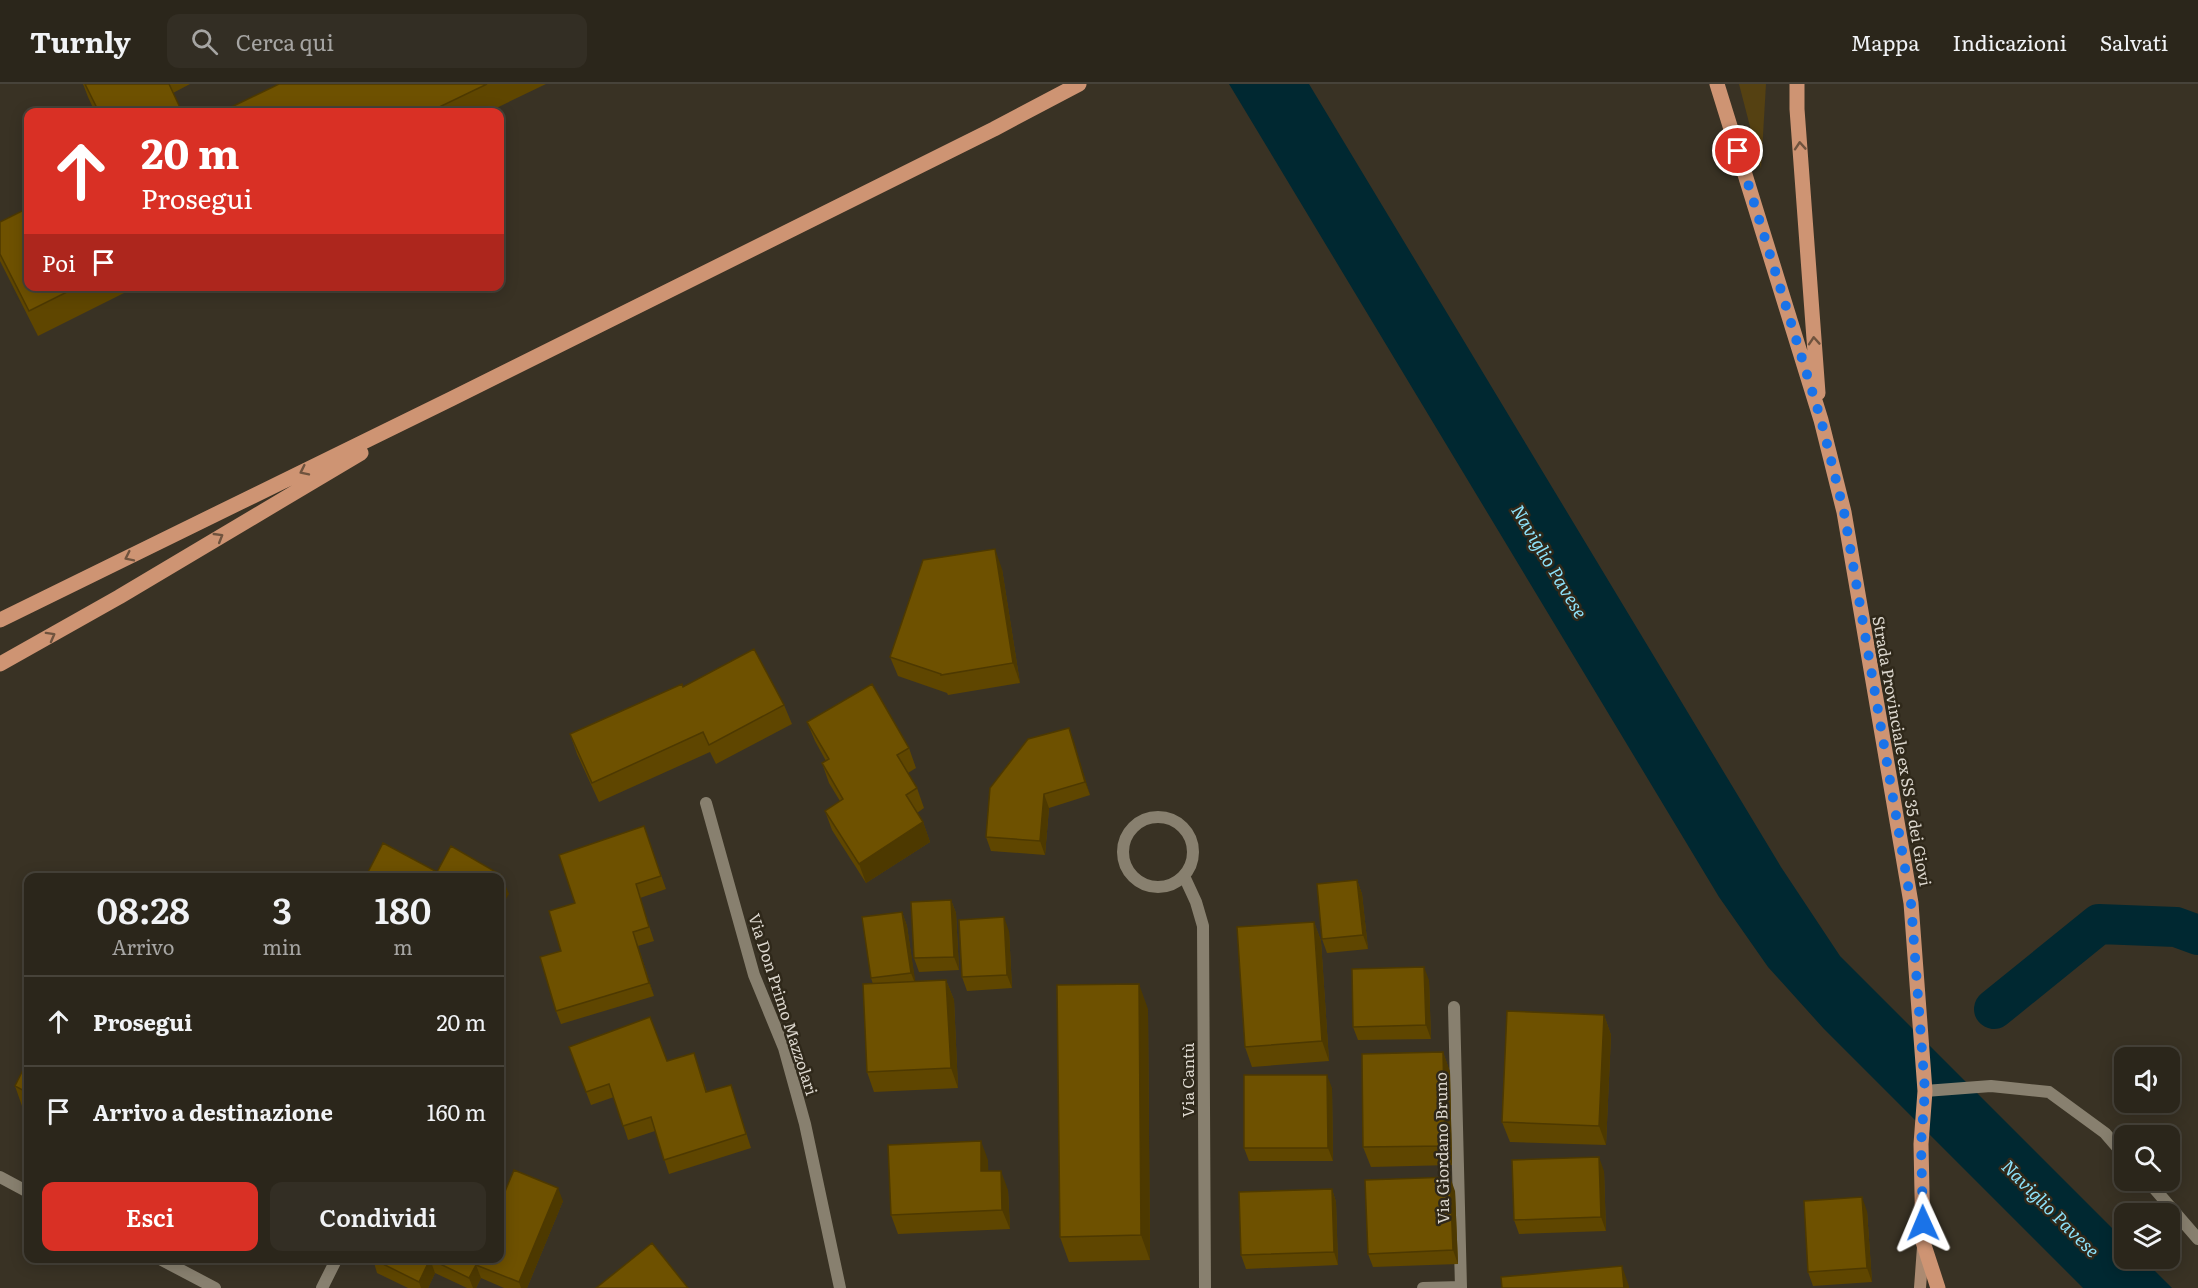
<!DOCTYPE html>
<html lang="it">
<meta charset="utf-8">
<style>
:root{--surface:#2b261b;--page:#332e24;--text:#f1f3f6;--muted:#a6a5a3;--line:#47433a;--accent:#d93025}
body{margin:0;font-family:Literata,serif;background:var(--page);color:var(--text);height:100vh;display:flex;flex-direction:column;font-size:22px;white-space:nowrap}
*{box-sizing:border-box;margin:0}
p{font-size:20px;color:var(--muted)}
.icon{flex:none;width:33px;height:33px;fill:none;stroke:currentColor;stroke-width:2;stroke-linecap:round;stroke-linejoin:round}
.map{position:relative;flex:1;overflow:hidden}
.drawer{position:absolute;left:24px;top:789px;width:480px;height:390px;display:flex;flex-direction:column;background:var(--surface);border-radius:12px;box-shadow:0 3px 15px #0003,0 0 0 2px var(--line)}
.drawer>*{flex:none}
.banner{position:absolute;left:24px;top:24px;width:480px;height:183px;border-radius:12px;box-shadow:0 3px 15px #0003,0 0 0 2px var(--line);background:#d93025;color:#fff;overflow:hidden}
.fabs{position:absolute;left:2114px;top:963px;display:grid;gap:12px}
.fabs a{display:grid;place-items:center;width:66px;height:66px;border-radius:12px;background:var(--surface);box-shadow:0 3px 15px #0003,0 0 0 2px var(--line);font-size:30px}
.pin{position:absolute;display:grid;place-items:center;width:51px;height:51px;color:#fff;margin:-26px;border:3px solid #fff;border-radius:50%;box-shadow:0 2px 6px #0007}
.me{position:absolute;width:66px;margin:-33px;rotate:359deg;stroke-linejoin:round;filter:drop-shadow(0 0 4px #0008)}
.turn{display:flex;align-items:center;gap:21px;height:126px;padding:0 18px;font-size:27px}
.turn .icon{width:78px;height:78px;stroke-width:2.5}
.turn b{display:block;font-size:42px;line-height:51px}
.then{display:flex;align-items:center;height:57px;padding:0 18px;background:#0003;gap:12px;font-size:22px}
.eta{display:flex;justify-content:space-evenly;align-items:center;height:102px;text-align:center}
.eta b{font-size:36px;font-weight:600;line-height:42px}
.primary-button{display:flex;gap:12px;margin-top:auto;padding:12px 18px}
.primary-button a{flex:1;height:69px;border-radius:12px;background:var(--accent);color:#fff;font-size:24px;font-weight:600;line-height:69px;text-align:center}
.primary-button a+a{background:var(--page);color:var(--text)}
ul{padding:0;list-style:none}
li{display:flex;align-items:center;gap:18px;height:90px;padding:0 18px;border-top:2px solid var(--line)}
li div{flex:1}
li b{display:block;font-size:22px}
li em{font-style:normal}
header{display:flex;align-items:center;gap:36px;box-sizing:border-box;height:84px;padding:0 30px;background:var(--surface);border-bottom:2px solid var(--line)}
header strong{font-size:28px}
nav{display:flex;gap:33px;margin-inline-start:auto;font-size:21px}
.search{width:420px;height:54px;background:var(--page);display:flex;align-items:center;gap:15px;box-sizing:border-box;padding:0 21px;border-radius:12px;color:var(--muted);font-size:22px}
.map>svg:first-child{display:block}
.green{fill:#554112}
.water{fill:#002831}
.lines{fill:none;stroke-linecap:round;stroke-linejoin:round}
.canal{stroke:#002831;stroke-width:40}
.street{stroke:#88806f;stroke-width:12}
.secondary{stroke:#ab8a71;stroke-width:12}
.primary{stroke:#ce9473;stroke-width:15}
.wall{fill:#5f4600}
.shaded-wall{fill:#4d3900}
.building{fill:#6e5100;stroke:#4d3900;stroke-width:1.5}
.oneway{stroke:#6f533e}
.route{stroke:#1a73e8;stroke-width:10;stroke-dasharray:0 18}
.labels{text-anchor:middle;dominant-baseline:central;stroke-width:5;stroke-linejoin:round;paint-order:stroke}
.street-label{font-size:16px;fill:#dcd7ce;stroke:#2f281a}
.water-label{font-size:18px;font-style:italic;fill:#8ee2fa;stroke:#2f281a}
</style>
<header>
<strong>Turnly</strong>
<div class="search"><svg class="icon" aria-label="search" viewBox="0 0 24 24"><circle cx="10" cy="10" r="6"/><path d="M15 15l6 6"/></svg>Cerca qui</div>
<nav><a>Mappa</a><a>Indicazioni</a><a>Salvati</a></nav>
</header>
<div class="map">
<svg width="2198" height="1204" viewBox="0 0 2198 1204">
<rect width="100%" height="100%" fill="#393224"/>
<path class="green" d="M 1739,0 L 1766,0 L 1761,85 Z"/>
<path class="water" d="M 1229,0 L 1309,0 L 1781,783 L 1840,872 L 2124,1156 L 2124,1174 L 2143,1175 L 2172,1204 L 2083,1204 L 1824,945 L 1768,883 L 1719,813 Z"/>
<g class="lines">
<path class="canal" d="M 1994,925 L 2099,840 L 2176,843 L 2198,851"/>
<path class="street" d="M 706,719 L 754,891 L 784,964 L 805,1040 L 840,1204
M1123 768a35 35 0 1 1 70 0a35 35 0 1 1-70 0Z
M 1184,792 L 1196,818 L 1203,842 L 1205,1204
M 1454,923 L 1461,1204
M 1925,1007 L 1991,1002 L 2049,1008 L 2105,1049 L 2124,1071
M 0,1093 L 28,1108
M 2147,1096 L 2198,1155
M 158,1174 L 215,1204
M 322,1204 L 337,1174
M 1423,1204 L 1461,1203"/>
<path class="secondary" d="M 1920,1204 L 1923,1163"/>
<path class="primary" d="M 1717,0 L 1821,336 L 1844,428 L 1911,819 L 1925,1007 L 1921,1060 L 1923,1158 L 1938,1204
M 1797,0 L 1797,25 L 1818,309
M 0,536 L 451,315 L 994,45 L 1079,0
M 0,580 L 119,513 L 361,369"/>
</g>
<path class="wall" d="M 83,0 L 190,0 L 173,9 L 182,28 L 95,28 L 88,13 Z
M 279,0 L 546,0 L 488,28 L 221,28 Z
M 0,138 L 28,202 L 138,202 L 38,252 L 0,177 Z
M 1002,485 L 1020,599 L 948,611 L 947,609 L 898,592 L 890,573 Z
M 683,603 L 784,621 L 792,640 L 716,680 L 710,668 L 599,718 L 577,670 L 570,650 Z
M 807,638 L 909,664 L 916,684 L 908,689 L 917,704 L 924,724 L 917,729 L 923,738 L 930,758 L 866,799 L 832,746 L 825,727 L 840,717 L 829,699 L 822,679 L 826,677 L 815,657 Z
M 1069,644 L 1090,711 L 1049,724 L 1045,771 L 991,767 L 986,753 Z
M 644,742 L 666,805 L 640,814 L 654,857 L 638,862 L 654,912 L 561,940 L 556,927 L 561,867 L 575,819 Z
M 1357,796 L 1362,810 L 1368,865 L 1327,869 L 1322,855 Z
M 951,816 L 956,829 L 959,886 L 919,888 L 914,874 Z
M 902,828 L 907,842 L 915,898 L 946,896 L 954,916 L 958,1004 L 874,1008 L 867,988 L 873,900 L 871,894 Z
M 1314,838 L 1321,857 L 1329,977 L 1252,983 L 1245,963 Z
M 1009,847 L 1012,904 L 967,907 L 962,893 Z
M 1429,896 L 1431,955 L 1358,956 L 1353,943 Z
M 1148,925 L 1150,1176 L 1069,1178 L 1060,1153 Z
M 1604,931 L 1611,951 L 1606,1061 L 1510,1058 L 1502,1038 Z
M 569,963 L 667,977 L 694,969 L 707,1008 L 731,1001 L 751,1064 L 669,1090 L 655,1047 L 628,1056 L 614,1013 L 591,1021 Z
M 1443,968 L 1450,988 L 1452,1081 L 1371,1083 L 1363,1063 Z
M 28,976 L 28,1025 L 22,1022 L 15,1002 Z
M 1332,1004 L 1333,1077 L 1249,1077 L 1244,1064 Z
M 988,1076 L 988,1087 L 1008,1106 L 1010,1145 L 898,1150 L 891,1131 Z
M 1604,1087 L 1606,1147 L 1519,1150 L 1514,1136 Z
M 1332,1105 L 1336,1118 L 1338,1181 L 1246,1185 L 1241,1171 Z
M 1455,1107 L 1458,1180 L 1373,1183 L 1368,1170 Z
M 504,1110 L 563,1117 L 527,1204 L 504,1204 L 481,1194 L 476,1204 L 467,1204 L 435,1189 L 428,1204 L 408,1204 L 377,1189 L 373,1175 Z
M 1867,1127 L 1872,1198 L 1813,1202 L 1808,1188 Z"/>
<path class="shaded-wall" d="M 995,465 L 1002,485 L 1020,599 L 1013,579 Z
M 1069,644 L 1074,657 L 1090,711 L 1085,698 Z
M 1044,710 L 1049,724 L 1045,771 L 1040,757 Z
M 923,738 L 930,758 L 866,799 L 859,780 Z
M 501,791 L 509,810 L 500,825 L 500,794 Z
M 1357,796 L 1362,810 L 1368,865 L 1363,851 Z
M 951,816 L 956,829 L 959,886 L 954,873 Z
M 902,828 L 907,842 L 916,902 L 911,889 Z
M 1004,833 L 1009,847 L 1012,904 L 1007,891 Z
M 1314,838 L 1321,857 L 1329,977 L 1322,957 Z
M 633,848 L 638,862 L 654,912 L 649,899 Z
M 1424,883 L 1429,896 L 1431,955 L 1426,941 Z
M 946,896 L 954,916 L 958,1004 L 951,984 Z
M 1139,900 L 1148,925 L 1150,1176 L 1141,1151 Z
M 1604,931 L 1611,951 L 1606,1061 L 1599,1042 Z
M 1443,968 L 1450,988 L 1452,1081 L 1445,1062 Z
M 1327,991 L 1332,1004 L 1333,1077 L 1328,1064 Z
M 981,1057 L 988,1076 L 989,1107 L 981,1087 Z
M 1599,1073 L 1604,1087 L 1606,1147 L 1601,1133 Z
M 1001,1087 L 1008,1106 L 1010,1145 L 1002,1126 Z
M 1450,1093 L 1455,1107 L 1458,1180 L 1453,1166 Z
M 558,1104 L 563,1117 L 527,1204 L 521,1204 L 519,1198 Z
M 1332,1105 L 1336,1118 L 1338,1181 L 1334,1168 Z
M 1862,1113 L 1867,1127 L 1872,1198 L 1867,1184 Z
M 430,1175 L 435,1189 L 428,1204 L 421,1204 L 419,1198 Z
M 476,1181 L 481,1194 L 476,1204 L 473,1204 L 469,1194 Z
M 1622,1182 L 1629,1202 L 1629,1204 L 1624,1204 Z"/>
<path class="building" d="M 85,0 L 169,0 L 182,28 L 99,28 Z
M 279,0 L 487,0 L 429,28 L 221,28 Z
M 28,124 L 28,202 L 79,202 L 29,227 L 0,170 L 0,138 Z
M 995,465 L 1013,579 L 941,591 L 941,590 L 890,573 L 923,476 Z
M 754,565 L 784,621 L 709,661 L 703,648 L 592,699 L 570,650 L 682,600 L 683,603 Z
M 872,600 L 909,664 L 897,671 L 917,704 L 906,711 L 923,738 L 859,780 L 825,727 L 843,715 L 822,679 L 829,675 L 807,638 Z
M 1069,644 L 1085,698 L 1044,710 L 1040,757 L 986,753 L 990,704 L 1028,655 Z
M 644,742 L 661,792 L 636,800 L 649,843 L 633,848 L 649,899 L 556,927 L 540,873 L 561,867 L 549,827 L 575,819 L 559,771 Z
M 383,759 L 437,788 L 451,762 L 501,791 L 500,794 L 365,794 Z
M 1357,796 L 1363,851 L 1322,855 L 1317,800 Z
M 951,816 L 954,873 L 914,874 L 911,818 Z
M 902,828 L 911,889 L 871,894 L 862,833 Z
M 1004,833 L 1007,891 L 962,893 L 959,836 Z
M 1314,838 L 1322,957 L 1245,963 L 1237,843 Z
M 1424,883 L 1426,941 L 1353,943 L 1352,885 Z
M 946,896 L 951,984 L 867,988 L 863,900 Z
M 1139,900 L 1141,1151 L 1060,1153 L 1057,901 Z
M 1507,927 L 1604,931 L 1599,1042 L 1502,1038 Z
M 650,933 L 667,977 L 694,969 L 706,1008 L 731,1001 L 746,1050 L 664,1076 L 651,1033 L 623,1042 L 609,1000 L 586,1008 L 569,963 Z
M 1443,968 L 1445,1062 L 1363,1063 L 1362,970 Z
M 28,976 L 28,1009 L 15,1002 Z
M 1244,991 L 1327,991 L 1328,1064 L 1244,1064 Z
M 981,1057 L 981,1087 L 1001,1087 L 1002,1126 L 891,1131 L 888,1061 Z
M 1599,1073 L 1601,1133 L 1514,1136 L 1512,1076 Z
M 514,1086 L 558,1104 L 519,1198 L 476,1181 L 469,1194 L 430,1175 L 419,1198 L 373,1175 L 500,1174 L 500,1108 L 504,1110 Z
M 1450,1093 L 1453,1166 L 1368,1170 L 1365,1096 Z
M 1332,1105 L 1334,1168 L 1241,1171 L 1239,1108 Z
M 1862,1113 L 1867,1184 L 1808,1188 L 1804,1117 Z
M 652,1159 L 688,1204 L 596,1204 Z
M 1622,1182 L 1624,1204 L 1502,1204 L 1501,1193 Z"/>
<defs><path id="oneway-chevron" d="M-2-3.5L2.5 0L-2 3.5" fill="none" stroke-width="1.6" stroke-linecap="round" stroke-linejoin="round" transform="scale(1.5)"/></defs>
<g class="oneway">
<use href="#oneway-chevron" transform="translate(1800 62) rotate(-94)"/>
<use href="#oneway-chevron" transform="translate(1814 257) rotate(-94)"/>
<use href="#oneway-chevron" transform="translate(304 387) rotate(154)"/>
<use href="#oneway-chevron" transform="translate(219 453) rotate(-31)"/>
<use href="#oneway-chevron" transform="translate(129 473) rotate(154)"/>
<use href="#oneway-chevron" transform="translate(51 552) rotate(-29)"/>
</g>
<g class="lines">
<path class="route" d="M 1738,67 L 1821,336 L 1844,428 L 1911,819 L 1925,1007 L 1921,1060 L 1923,1139"/>
</g>
<g class="labels">
<g class="street-label">
<text transform="translate(1903 667) rotate(80)">Strada Provinciale ex SS 35 dei Giovi</text>
<text transform="translate(784 920) rotate(72)">Via Don Primo Mazzolari</text>
<text transform="translate(1187 996) rotate(-90)">Via Cantù</text>
<text transform="translate(1441 1064) rotate(-91)">Via Giordano Bruno</text>
</g>
<g class="water-label">
<text transform="translate(1550 477) rotate(59)">Naviglio Pavese</text>
<text transform="translate(2051 1124) rotate(45)">Naviglio Pavese</text>
</g>
</g>
</svg>
<div class="fabs">
<a><svg class="icon" aria-label="sound" viewBox="0 0 24 24"><path d="M4 9h4l5-4v14l-5-4H4zM17 9q2 3 0 6"/></svg></a>
<a><svg class="icon" aria-label="search" viewBox="0 0 24 24"><circle cx="10" cy="10" r="6"/><path d="M15 15l6 6"/></svg></a>
<a><svg class="icon" aria-label="layers" viewBox="0 0 24 24"><path d="M12 4l9 5-9 5-9-5zM3 14l9 5 9-5"/></svg></a>
</div>
<div class="pin" style="left:1738px;top:67px;background:#d93025"><svg class="icon" aria-label="arrive" viewBox="0 0 24 24"><path d="M6 21V4h12l-3 4 3 4H6"/></svg></div>
<svg class="me" style="left:1923px;top:1139px" viewBox="-20 -20 40 40"><path d="M0-17L14 15 0 8-14 15z" fill="#1a73e8" stroke="#fff" stroke-width="4"/></svg>
<div class="banner">
<div class="turn"><svg class="icon" aria-label="ahead" viewBox="0 0 24 24"><path d="M12 20V5M6 11l6-6 6 6"/></svg><div><b>20 m</b>Prosegui</div></div>
<div class="then">Poi<svg class="icon" aria-label="arrive" viewBox="0 0 24 24"><path d="M6 21V4h12l-3 4 3 4H6"/></svg></div>
</div>
<section class="drawer">
<div class="eta">
<div><b>08:28</b><p>Arrivo</p></div>
<div><b>3</b><p>min</p></div>
<div><b>180</b><p>m</p></div>
</div>
<ul>
<li><svg class="icon" aria-label="ahead" viewBox="0 0 24 24"><path d="M12 20V5M6 11l6-6 6 6"/></svg><div><b>Prosegui</b></div><em>20 m</em></li>
<li><svg class="icon" aria-label="arrive" viewBox="0 0 24 24"><path d="M6 21V4h12l-3 4 3 4H6"/></svg><div><b>Arrivo a destinazione</b></div><em>160 m</em></li>
</ul>
<div class="primary-button"><a>Esci</a><a>Condividi</a></div>
</section>
</div>
